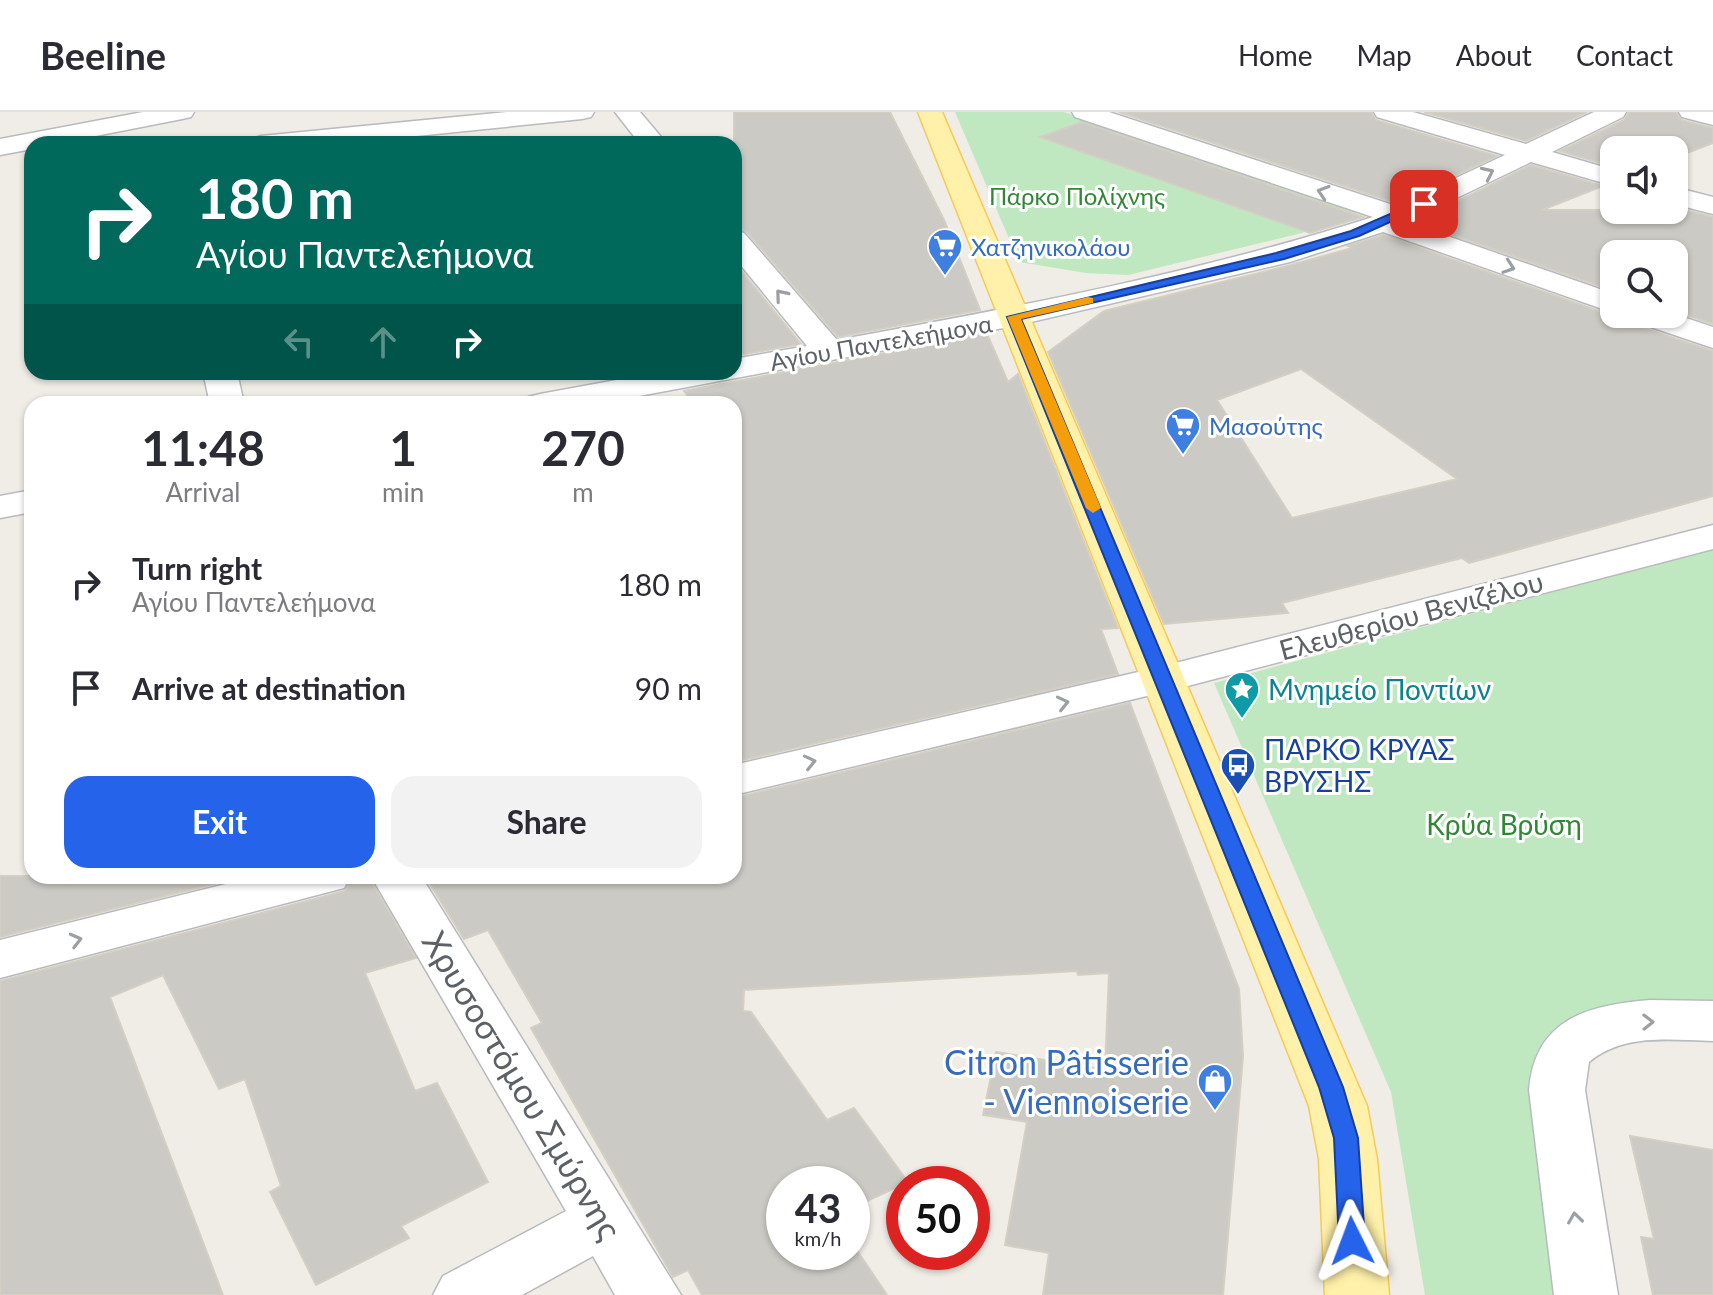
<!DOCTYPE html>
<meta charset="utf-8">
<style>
:root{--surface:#fff;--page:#f2f2f3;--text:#2b2b33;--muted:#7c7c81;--line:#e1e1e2;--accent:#2563eb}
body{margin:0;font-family:Lato,sans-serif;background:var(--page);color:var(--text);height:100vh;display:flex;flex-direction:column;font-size:30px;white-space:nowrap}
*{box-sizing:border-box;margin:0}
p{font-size:26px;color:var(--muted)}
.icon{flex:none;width:44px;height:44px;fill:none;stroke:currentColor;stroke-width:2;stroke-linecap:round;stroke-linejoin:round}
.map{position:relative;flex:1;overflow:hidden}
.drawer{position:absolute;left:24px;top:284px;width:718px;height:488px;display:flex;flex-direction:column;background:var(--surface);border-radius:24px;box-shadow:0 2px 6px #0004}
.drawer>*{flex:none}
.top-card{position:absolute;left:24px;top:24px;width:718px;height:244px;border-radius:24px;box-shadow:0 2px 6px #0004;background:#00695c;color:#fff;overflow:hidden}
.buttons{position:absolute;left:1600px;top:24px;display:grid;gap:16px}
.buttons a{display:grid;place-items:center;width:88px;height:88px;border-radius:16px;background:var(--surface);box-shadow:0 2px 6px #0004;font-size:40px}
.speed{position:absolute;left:766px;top:1054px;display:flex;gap:16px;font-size:40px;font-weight:700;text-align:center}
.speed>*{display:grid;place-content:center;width:104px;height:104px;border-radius:50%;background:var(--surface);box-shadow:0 2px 6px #0004;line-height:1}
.speed small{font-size:20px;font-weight:400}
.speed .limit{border:12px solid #d22;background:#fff;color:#111}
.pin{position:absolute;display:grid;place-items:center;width:68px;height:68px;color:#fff;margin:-34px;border-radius:16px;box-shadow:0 4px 12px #0006}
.me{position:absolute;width:88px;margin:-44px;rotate:357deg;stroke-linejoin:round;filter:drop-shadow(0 0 6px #0008)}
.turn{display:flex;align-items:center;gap:28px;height:168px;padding:0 40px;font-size:36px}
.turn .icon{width:104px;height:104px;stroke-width:2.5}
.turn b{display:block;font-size:56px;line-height:68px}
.lanes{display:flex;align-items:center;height:76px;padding:0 40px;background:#0003;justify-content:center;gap:40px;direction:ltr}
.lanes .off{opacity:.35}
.eta{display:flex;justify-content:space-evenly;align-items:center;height:136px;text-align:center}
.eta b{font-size:48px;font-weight:700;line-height:56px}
.cta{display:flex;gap:16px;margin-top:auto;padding:16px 40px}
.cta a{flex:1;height:92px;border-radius:24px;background:var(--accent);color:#fff;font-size:32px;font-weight:700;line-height:92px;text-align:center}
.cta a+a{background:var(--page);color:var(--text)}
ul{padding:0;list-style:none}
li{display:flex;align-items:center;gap:24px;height:104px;padding:0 40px}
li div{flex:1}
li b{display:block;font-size:30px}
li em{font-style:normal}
header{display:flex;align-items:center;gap:48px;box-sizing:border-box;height:112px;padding:0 40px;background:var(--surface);border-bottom:2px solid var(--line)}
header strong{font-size:38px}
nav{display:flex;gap:44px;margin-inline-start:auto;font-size:28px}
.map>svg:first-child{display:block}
.green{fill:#c0e8c0}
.building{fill:#cccac4;stroke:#d4cfc3;stroke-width:2;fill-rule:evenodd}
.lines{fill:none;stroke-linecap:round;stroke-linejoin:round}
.minor-casing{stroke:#b7babf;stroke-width:3}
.major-casing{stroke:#f7c956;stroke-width:3}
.minor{fill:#fff;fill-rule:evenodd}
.major{fill:#fff1aa;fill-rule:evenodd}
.oneway{stroke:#9da0a3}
.route{fill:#2563eb;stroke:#184099;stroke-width:2}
.slow{fill:#f59e0b}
.labels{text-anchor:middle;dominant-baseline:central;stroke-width:6;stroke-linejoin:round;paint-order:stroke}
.far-park-label{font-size:24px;fill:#328736;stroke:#fff}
.far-shop-label{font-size:24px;fill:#366cbe;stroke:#fff;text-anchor:start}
.far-street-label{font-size:24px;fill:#5c6166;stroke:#fff}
.street-label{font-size:28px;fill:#5c6166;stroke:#fff}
.culture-label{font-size:28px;fill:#0d838f;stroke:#fff;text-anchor:start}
.transit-label{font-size:28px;fill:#164399;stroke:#fff;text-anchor:start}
.park-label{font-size:28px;fill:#328736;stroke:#fff}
.near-shop-label{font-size:34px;fill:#366cbe;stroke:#fff;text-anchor:end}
.near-street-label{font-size:34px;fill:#5c6166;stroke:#fff}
</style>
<header>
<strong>Beeline</strong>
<nav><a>Home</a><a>Map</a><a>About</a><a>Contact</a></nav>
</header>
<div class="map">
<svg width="1713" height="1183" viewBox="0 0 1713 1183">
<rect width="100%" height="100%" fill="#efede5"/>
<path class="green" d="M 955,0 L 1064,0 L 1360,100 L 1302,121 L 1128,163 L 1086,161 L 1019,150 Z
M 1713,437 L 1713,909 L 1592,918 L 1557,978 L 1589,1183 L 1425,1183 L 1391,980 L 1214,571 Z"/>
<path class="building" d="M 734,0 L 890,0 L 945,110 L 980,198 L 838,225 L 746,119 L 734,115 Z
M 1119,0 L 1371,0 L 1376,8 L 1497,44 L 1396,91 Z
M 1424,0 L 1587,0 L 1526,29 Z
M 1629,0 L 1676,0 L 1681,8 L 1713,16 L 1713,31 L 1674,46 L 1674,38 L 1614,38 L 1614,55 L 1560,39 L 1624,8 Z
M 1082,10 L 1363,105 L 1310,121 L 1040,25 Z
M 1531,53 L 1603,74 L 1542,98 L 1685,98 L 1713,105 L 1713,212 L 1674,199 L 1674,142 L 1614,142 L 1614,179 L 1415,110 Z
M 1383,123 L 1613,204 L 1625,202 L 1632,212 L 1713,239 L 1713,384 L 1469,451 L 1462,446 L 1282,491 L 1288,501 L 1164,512 L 1048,240 L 1104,199 L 1291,153 L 1352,136 L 1348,134 ZM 1301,257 L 1457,367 L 1292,406 L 1217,288 Z
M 734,150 L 801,232 L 734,244 Z
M 987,222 L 1008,270 L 1018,262 L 1118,516 L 1101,517 L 1118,562 L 734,650 L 734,292 L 694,292 L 684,279 Z
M 1130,591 L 1239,877 L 1243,944 L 1223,1183 L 1043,1183 L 1049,1141 L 1005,1133 L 1027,1010 L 983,1003 L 996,940 L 1105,958 L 1109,861 L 1078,863 L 1077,859 L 744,878 L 743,899 L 751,900 L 827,1008 L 854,996 L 908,1070 L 852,1096 L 852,1072 L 784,1072 L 784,1140 L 852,1140 L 852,1131 L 887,1183 L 702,1183 L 688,1158 L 673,1165 L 531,916 L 542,911 L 488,818 L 464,827 L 425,764 L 734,764 L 734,686 Z
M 0,764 L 246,764 L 0,825 Z
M 354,764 L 368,764 L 416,846 L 365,861 L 415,979 L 437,971 L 488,1070 L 401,1114 L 409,1126 L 316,1173 L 270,1080 L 281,1074 L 245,967 L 219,977 L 163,863 L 110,885 L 223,1183 L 0,1183 L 0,869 L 345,779 Z
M 1630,1024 L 1713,1038 L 1713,1183 L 1653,1183 L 1641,1125 L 1654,1127 Z"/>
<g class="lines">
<g class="minor-casing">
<path id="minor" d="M 143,0 L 194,0 L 191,5 L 182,7 L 55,32 L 32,32 L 32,37 L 0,43 L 0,27 Z
M 507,0 L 594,0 L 591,5 L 582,7 L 338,32 L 248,32 L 252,27 L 261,24 Z
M 615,0 L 640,0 L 667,32 L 640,32 Z
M 1072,0 L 1109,0 L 1396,94 L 1505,43 L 1377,5 L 1374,0 L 1413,0 L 1526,32 L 1594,0 L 1626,0 L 1623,5 L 1552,40 L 1614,58 L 1614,74 L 1531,50 L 1407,110 L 1614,182 L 1614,201 L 1383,120 L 1290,150 L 1014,214 L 596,292 L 523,292 L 528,285 L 540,282 L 660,260 L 734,260 L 734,247 L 807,234 L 734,145 L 734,118 L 744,121 L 837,228 C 1017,195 1198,161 1373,105 L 1075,5 Z
M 1679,0 L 1713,0 L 1713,13 L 1682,5 Z
M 1674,75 L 1713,85 L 1713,102 L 1674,92 Z
M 1628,202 L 1674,202 L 1713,215 L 1713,236 L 1633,209 Z
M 203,260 L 237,260 L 244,292 L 210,292 Z
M 32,378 L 32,400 L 0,406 L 0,384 Z
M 1713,413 L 1713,437 L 1180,576 L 734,683 L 734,653 L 1160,555 Z
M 258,764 L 351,764 L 344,776 L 0,866 L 0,828 Z
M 371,764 L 421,764 L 681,1183 L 615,1183 L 593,1144 L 522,1183 L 433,1183 L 443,1164 L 566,1099 Z
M 1650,888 L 1713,889 L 1713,929 C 1670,928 1624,921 1589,950 L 1585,978 L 1618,1183 L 1554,1183 L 1529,978 C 1535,907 1587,893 1650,888 Z"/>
</g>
<g class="major-casing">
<path id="major" d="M 918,0 L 942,0 L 1367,994 L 1377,1047 L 1389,1183 L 1325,1183 L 1319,1047 L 1309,994 Z"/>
</g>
<use href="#minor" class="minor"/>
<use href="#major" class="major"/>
</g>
<defs><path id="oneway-chevron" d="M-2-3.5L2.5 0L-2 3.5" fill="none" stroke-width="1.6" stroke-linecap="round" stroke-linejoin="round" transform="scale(2)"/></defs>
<g class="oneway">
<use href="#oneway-chevron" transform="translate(1488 61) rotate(-25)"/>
<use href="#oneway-chevron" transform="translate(1323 80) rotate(-162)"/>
<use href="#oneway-chevron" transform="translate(1509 155) rotate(19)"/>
<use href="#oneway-chevron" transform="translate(781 183) rotate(-130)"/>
<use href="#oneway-chevron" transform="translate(1063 591) rotate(-13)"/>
<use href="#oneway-chevron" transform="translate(810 650) rotate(-13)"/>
<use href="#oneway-chevron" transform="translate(76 828) rotate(-14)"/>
<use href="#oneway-chevron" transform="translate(1648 910) rotate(-1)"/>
<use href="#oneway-chevron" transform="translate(1575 1106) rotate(-98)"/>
</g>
<path class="route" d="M 1420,89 L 1430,92 L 1359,124 L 1284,147 L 1021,207 L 1343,975 L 1358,1026 L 1365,1129 L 1361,1137 L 1352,1140 L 1343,1137 L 1339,1129 L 1334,1026 L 1319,975 L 1007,205 L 1276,141 L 1351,119 Z"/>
<path class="slow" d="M 1088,185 L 1093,186 L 1093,191 L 1021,207 L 1101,396 L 1093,401 L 1086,396 L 1007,205 Z"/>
<defs>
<g id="supermarket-pin" transform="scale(1.8)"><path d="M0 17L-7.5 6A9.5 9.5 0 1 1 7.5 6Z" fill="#3f7fe0" stroke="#fff"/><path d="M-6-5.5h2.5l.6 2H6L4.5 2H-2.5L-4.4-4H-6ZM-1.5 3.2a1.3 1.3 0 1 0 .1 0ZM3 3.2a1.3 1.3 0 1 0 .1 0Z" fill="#fff"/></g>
<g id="sight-pin" transform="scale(1.8)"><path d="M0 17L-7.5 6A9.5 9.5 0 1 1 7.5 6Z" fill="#0f9aa8" stroke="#fff"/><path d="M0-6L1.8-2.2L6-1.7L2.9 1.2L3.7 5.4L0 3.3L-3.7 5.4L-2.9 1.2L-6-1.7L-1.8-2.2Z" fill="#fff"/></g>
<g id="bus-pin" transform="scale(1.8)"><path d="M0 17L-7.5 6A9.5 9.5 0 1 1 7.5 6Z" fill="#1a4fb4" stroke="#fff"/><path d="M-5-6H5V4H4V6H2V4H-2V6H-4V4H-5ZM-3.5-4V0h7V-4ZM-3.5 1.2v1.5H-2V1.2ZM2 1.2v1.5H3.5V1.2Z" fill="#fff"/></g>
<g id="shop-pin" transform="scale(1.8)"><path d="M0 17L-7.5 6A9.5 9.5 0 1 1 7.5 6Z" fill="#3f7fe0" stroke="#fff"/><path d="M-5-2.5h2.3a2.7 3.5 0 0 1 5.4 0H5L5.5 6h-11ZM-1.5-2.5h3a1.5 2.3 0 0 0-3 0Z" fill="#fff"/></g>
</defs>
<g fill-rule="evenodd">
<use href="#supermarket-pin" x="945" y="134"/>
<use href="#supermarket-pin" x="1183" y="313"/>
<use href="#sight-pin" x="1242" y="577"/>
<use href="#bus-pin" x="1238" y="653"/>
<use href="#shop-pin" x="1215" y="969"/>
</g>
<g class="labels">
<g class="far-park-label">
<text x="1077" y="83">Πάρκο Πολίχνης</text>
</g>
<g class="far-shop-label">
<text x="971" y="134">Χατζηνικολάου</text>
<text x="1209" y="313">Μασούτης</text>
</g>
<g class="far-street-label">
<text transform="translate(881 230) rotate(-10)">Αγίου Παντελεήμονα</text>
</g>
<g class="street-label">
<text transform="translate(1411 503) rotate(-15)">Ελευθερίου Βενιζέλου</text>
</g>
<g class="culture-label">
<text x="1268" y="577">Μνημείο Ποντίων</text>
</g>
<g class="transit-label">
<text x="1264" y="637">ΠΑΡΚΟ ΚΡΥΑΣ<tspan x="1264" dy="32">ΒΡΥΣΗΣ</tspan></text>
</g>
<g class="park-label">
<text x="1504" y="712">Κρύα Βρύση</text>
</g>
<g class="near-shop-label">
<text x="1189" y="949">Citron Pâtisserie<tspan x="1189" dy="39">- Viennoiserie</tspan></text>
</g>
<g class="near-street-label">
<text transform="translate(523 973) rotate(59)">Χρυσοστόμου Σμύρνης</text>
</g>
</g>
</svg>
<div class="buttons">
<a><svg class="icon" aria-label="sound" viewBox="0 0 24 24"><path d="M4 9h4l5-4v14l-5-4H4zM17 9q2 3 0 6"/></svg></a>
<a><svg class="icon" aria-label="search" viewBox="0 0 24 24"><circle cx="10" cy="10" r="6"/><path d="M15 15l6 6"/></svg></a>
</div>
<div class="speed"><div>43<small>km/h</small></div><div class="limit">50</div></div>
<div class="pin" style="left:1424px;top:92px;background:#d93025"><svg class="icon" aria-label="arrive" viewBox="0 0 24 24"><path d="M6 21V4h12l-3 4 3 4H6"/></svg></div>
<svg class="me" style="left:1352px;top:1129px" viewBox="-20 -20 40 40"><path d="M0-17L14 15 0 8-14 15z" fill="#2563eb" stroke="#fff" stroke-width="4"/></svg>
<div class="top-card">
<div class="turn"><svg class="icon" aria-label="right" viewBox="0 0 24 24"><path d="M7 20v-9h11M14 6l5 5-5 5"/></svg><div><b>180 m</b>Αγίου Παντελεήμονα</div></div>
<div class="lanes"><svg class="icon off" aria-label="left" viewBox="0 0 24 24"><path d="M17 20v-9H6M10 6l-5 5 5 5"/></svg><svg class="icon off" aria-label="ahead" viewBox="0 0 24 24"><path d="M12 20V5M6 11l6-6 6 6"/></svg><svg class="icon" aria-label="right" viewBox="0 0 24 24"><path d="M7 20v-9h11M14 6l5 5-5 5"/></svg></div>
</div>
<section class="drawer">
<div class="eta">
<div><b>11:48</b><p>Arrival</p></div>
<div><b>1</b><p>min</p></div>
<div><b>270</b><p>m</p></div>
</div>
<ul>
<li><svg class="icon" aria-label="right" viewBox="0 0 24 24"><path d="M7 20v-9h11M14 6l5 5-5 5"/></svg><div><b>Turn right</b><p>Αγίου Παντελεήμονα</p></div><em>180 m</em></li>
<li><svg class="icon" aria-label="arrive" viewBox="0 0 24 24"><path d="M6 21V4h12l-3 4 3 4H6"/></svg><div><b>Arrive at destination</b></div><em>90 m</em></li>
</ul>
<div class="cta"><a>Exit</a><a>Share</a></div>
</section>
</div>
